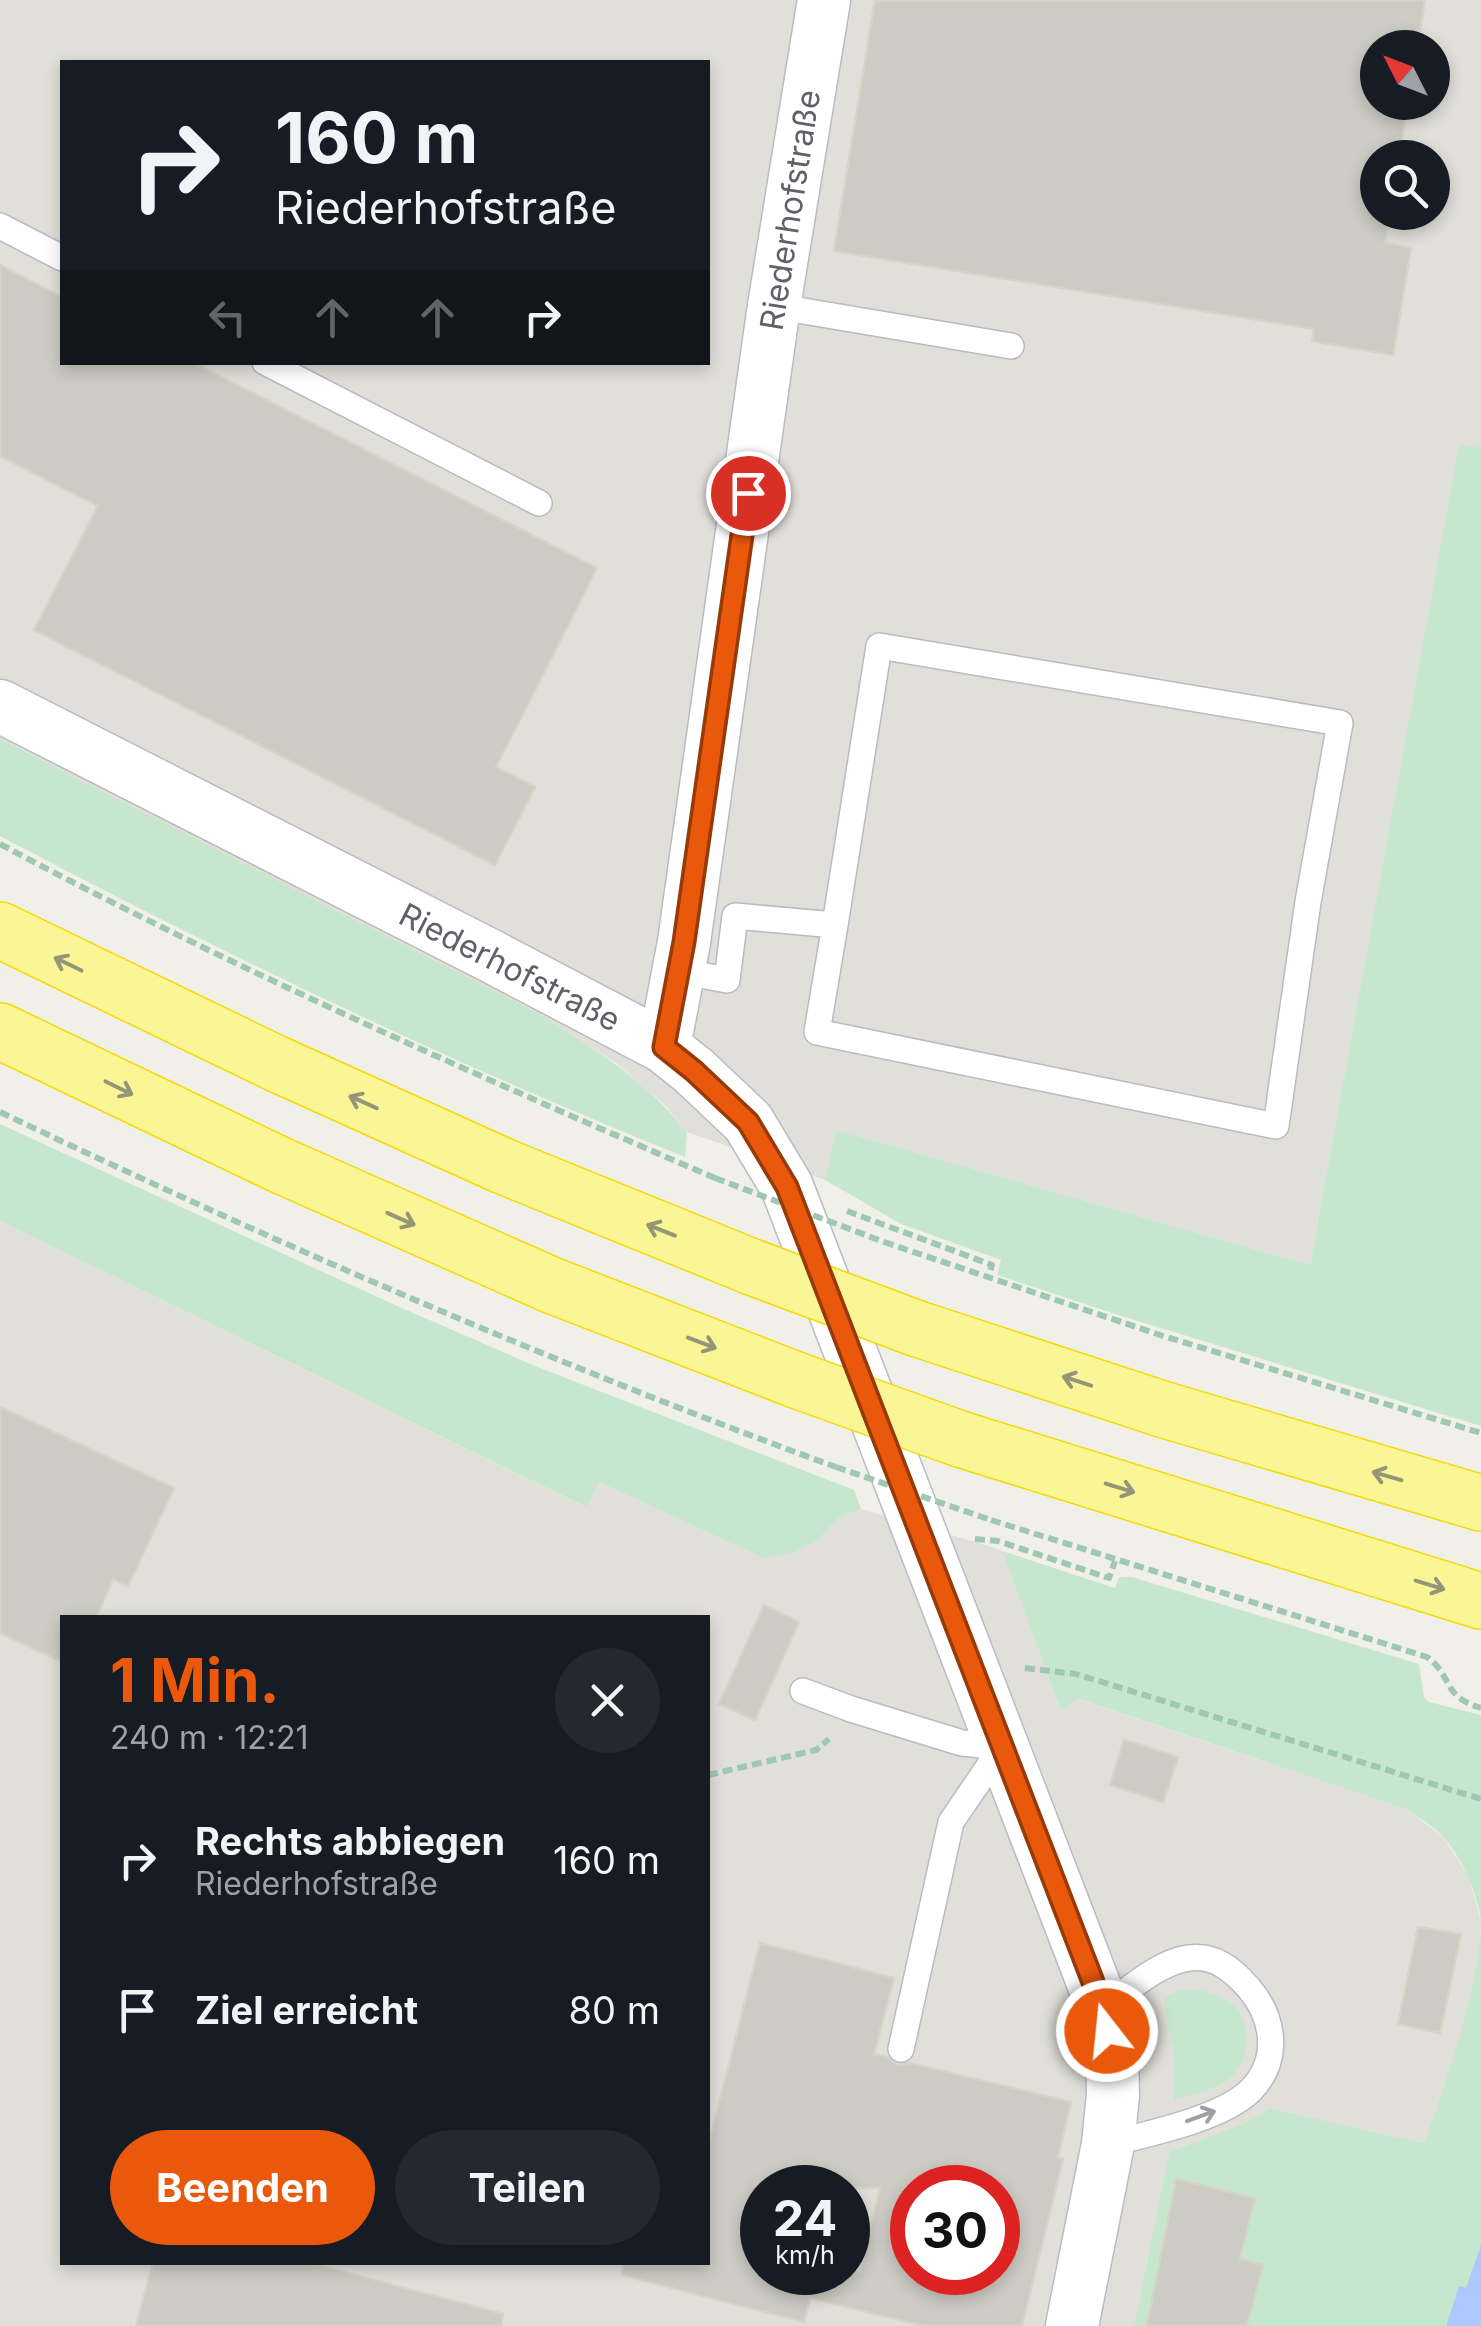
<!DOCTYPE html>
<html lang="de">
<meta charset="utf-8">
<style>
:root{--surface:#171b24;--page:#242831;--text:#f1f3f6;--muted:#9ea1a6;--accent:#ea580c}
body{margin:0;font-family:Inter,sans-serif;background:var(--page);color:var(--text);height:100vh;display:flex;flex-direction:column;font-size:38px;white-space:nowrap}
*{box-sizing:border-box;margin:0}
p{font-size:32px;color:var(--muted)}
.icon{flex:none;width:55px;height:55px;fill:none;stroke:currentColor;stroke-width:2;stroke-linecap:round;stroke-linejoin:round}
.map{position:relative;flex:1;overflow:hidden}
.panel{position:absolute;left:60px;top:1615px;width:650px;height:650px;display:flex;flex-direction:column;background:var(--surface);border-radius:0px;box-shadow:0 5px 15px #0003}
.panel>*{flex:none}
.hud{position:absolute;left:60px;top:60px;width:650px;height:305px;border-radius:0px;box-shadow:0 5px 15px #0003;background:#171b24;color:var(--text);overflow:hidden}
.needle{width:65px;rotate:312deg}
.controls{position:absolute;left:1360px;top:30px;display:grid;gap:20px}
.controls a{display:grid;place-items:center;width:90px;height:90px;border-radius:50%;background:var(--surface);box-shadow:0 5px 15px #0003;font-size:50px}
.speed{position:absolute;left:740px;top:2165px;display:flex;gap:20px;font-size:50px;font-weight:700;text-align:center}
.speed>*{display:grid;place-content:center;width:130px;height:130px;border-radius:50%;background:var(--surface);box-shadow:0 5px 15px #0003;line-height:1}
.speed small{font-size:25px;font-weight:400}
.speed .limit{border:15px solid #d22;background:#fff;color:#111}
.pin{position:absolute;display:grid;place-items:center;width:85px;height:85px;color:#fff;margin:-42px;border:5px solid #fff;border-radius:50%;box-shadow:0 2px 10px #0007}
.me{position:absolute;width:110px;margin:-55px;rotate:344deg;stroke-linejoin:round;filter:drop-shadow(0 0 8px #0008)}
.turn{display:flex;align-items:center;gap:35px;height:210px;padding:0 50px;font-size:45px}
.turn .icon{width:130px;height:130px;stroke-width:2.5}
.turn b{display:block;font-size:70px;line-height:85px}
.lanes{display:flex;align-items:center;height:95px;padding:0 50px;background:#0003;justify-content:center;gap:50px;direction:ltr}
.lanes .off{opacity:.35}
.round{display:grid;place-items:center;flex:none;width:105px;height:105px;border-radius:52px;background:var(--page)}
.head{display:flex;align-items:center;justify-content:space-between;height:170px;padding:0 50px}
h1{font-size:60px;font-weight:700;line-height:75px;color:var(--accent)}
.cta{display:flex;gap:20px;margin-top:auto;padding:20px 50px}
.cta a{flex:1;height:115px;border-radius:60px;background:var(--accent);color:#fff;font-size:40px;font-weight:700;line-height:115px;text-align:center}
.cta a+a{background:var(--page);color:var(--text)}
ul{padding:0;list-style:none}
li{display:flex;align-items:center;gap:30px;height:150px;padding:0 50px}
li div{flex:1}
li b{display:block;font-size:38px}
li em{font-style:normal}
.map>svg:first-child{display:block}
.industrial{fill:#e0dfda;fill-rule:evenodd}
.green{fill:#c6e7cd}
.water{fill:#acc8fd}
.building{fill:#cccbc4;stroke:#d5d4c6;stroke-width:2.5;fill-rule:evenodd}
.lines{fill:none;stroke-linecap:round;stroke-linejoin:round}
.lane-casing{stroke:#babbc1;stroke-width:28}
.street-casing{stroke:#babbc1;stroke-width:55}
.highway-casing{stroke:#f2da06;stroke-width:58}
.path{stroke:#9fc8b3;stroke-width:6;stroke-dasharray:10 5;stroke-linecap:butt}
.lane{stroke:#fff;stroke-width:25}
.street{stroke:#fff;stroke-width:52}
.highway{stroke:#faf695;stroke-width:55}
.highway-bridge-casing{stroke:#f2da06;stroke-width:58;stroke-linecap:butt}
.path-bridge{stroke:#9fc8b3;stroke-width:6;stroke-dasharray:10 5;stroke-linecap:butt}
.highway-bridge{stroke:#faf695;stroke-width:55}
.oneway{stroke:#959578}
.oneway2{stroke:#9fa0a4}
.route-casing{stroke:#983908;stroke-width:25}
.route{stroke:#ea580c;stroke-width:18}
.labels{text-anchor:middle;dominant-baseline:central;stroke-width:9;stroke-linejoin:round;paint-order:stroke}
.street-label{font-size:32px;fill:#5f6168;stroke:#fff}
</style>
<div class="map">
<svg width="1481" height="2326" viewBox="0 0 1481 2326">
<rect width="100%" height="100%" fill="#f1f0e8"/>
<path class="industrial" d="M 0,0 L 1481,0 L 1481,448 L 1459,445 L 1310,1265 L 836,1130 L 825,1180 L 687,1132 L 666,1106 L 616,1063 L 532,1010 L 0,739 ZM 1378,48 L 1432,48 L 1432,102 L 1378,102 ZM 62,62 L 708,62 L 708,362 L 62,362 ZM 1378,158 L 1432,158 L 1432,212 L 1378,212 Z
M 0,1221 L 585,1507 L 599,1482 L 763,1558 L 817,1541 L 838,1518 L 861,1509 L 1002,1550 L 1061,1709 L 1078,1699 L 1408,1810 L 1443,1837 L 1469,1877 L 1481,1922 L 1479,1967 L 1463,2030 L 1424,2143 L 1270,2108 L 1249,2121 L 1169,2152 L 1134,2326 L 0,2326 ZM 62,1618 L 708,1618 L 708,2262 L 62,2262 ZM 762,2188 L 848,2188 L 848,2272 L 762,2272 ZM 912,2188 L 998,2188 L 998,2272 L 912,2272 Z"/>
<path class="green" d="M 1459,444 L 1481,448 L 1481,1426 L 1115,1314 L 997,1275 L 1001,1260 L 901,1224 L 825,1180 L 836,1130 L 1310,1265 Z
M 0,739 L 532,1010 C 590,1046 644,1078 687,1132 L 685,1157 C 451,1063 223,954 0,836 Z
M 0,1124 L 395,1305 L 535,1366 L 854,1490 L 861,1509 L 838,1518 L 817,1541 L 789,1554 L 763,1558 L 599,1482 L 586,1507 L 0,1221 Z
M 1002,1551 L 1115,1588 L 1119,1577 L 1132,1577 L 1419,1664 L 1424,1697 L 1429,1702 L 1481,1715 L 1481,2244 L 1466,2289 L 1459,2287 L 1446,2326 L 1134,2326 L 1169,2152 L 1249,2121 L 1270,2108 L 1424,2143 C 1445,2083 1481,1983 1481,1921 C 1477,1892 1463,1860 1444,1838 C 1435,1827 1419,1818 1408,1810 L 1079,1699 L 1061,1710 Z
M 1197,1989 C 1208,1993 1223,1996 1233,2005 C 1253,2023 1250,2057 1232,2076 C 1217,2090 1193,2094 1174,2100 L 1174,2050 L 1163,1997 L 1179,1991 Z"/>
<path class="water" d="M 1481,2244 L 1481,2326 L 1446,2326 L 1459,2286 L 1466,2288 Z"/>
<path class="building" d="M 875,0 L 1425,0 L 1417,48 L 1378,48 L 1378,102 L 1408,102 L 1399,158 L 1378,158 L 1378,212 L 1390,212 L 1385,243 L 1411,248 L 1393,355 L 1312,341 L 1314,329 L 834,251 Z
M 0,265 L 62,297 L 62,362 L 192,362 L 597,568 L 496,767 L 535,787 L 495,865 L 34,630 L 98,506 L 0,456 Z
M 0,1407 L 174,1488 L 128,1586 L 113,1579 L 96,1618 L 62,1618 L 62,1662 L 0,1633 Z
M 764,1605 L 799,1622 L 755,1720 L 719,1704 Z
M 1124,1740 L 1178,1757 L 1163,1802 L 1110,1785 Z
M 1418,1927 L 1461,1934 L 1440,2033 L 1398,2024 Z
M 760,1943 L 894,1978 L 874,2054 L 888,2058 L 897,2065 L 909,2063 L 1071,2102 L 1058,2157 L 1063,2159 L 1022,2326 L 924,2326 L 810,2298 L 804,2322 L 622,2275 L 623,2262 L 708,2262 L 708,2147 ZM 762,2188 L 880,2188 L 860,2272 L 762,2272 ZM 912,2188 L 998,2188 L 998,2272 L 912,2272 Z
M 1176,2179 L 1255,2198 L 1240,2259 L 1263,2265 L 1247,2326 L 1147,2326 Z
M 153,2262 L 306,2262 L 503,2314 L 501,2326 L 136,2326 Z"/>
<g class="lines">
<g class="lane-casing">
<path id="lane" d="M 0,226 L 62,258
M 774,306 L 1011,346
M 265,362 L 539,503
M 679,971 L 727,980 L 735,916 L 835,925 L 879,646 L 1340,723 L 1308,902 L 1276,1126 L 817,1032 L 835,925
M 803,1691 L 851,1709 L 962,1743 L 1002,1747 L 951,1822 L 901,2049
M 1103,2008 C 1128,1991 1158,1962 1189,1958 C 1214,1955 1231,1968 1248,1987 C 1274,2017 1281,2059 1251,2090 C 1222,2119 1147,2134 1108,2144"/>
</g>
<g class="street-casing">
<path id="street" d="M 0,706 L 487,954 L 664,1047 L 694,1071 L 748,1122 L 787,1187 L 1103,2008 L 1112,2053 L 1113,2095 L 1108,2144 L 1072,2326
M 664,1047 L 684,942 L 774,306 L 824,0"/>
</g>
<g class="highway-casing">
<path id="highway" d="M 0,930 L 275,1063 L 503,1166 L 752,1267
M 0,1031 L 280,1165 L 551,1285 L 796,1380
M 918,1329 L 1165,1410 L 1481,1503
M 960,1439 L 1481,1601"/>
</g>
<path class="path" d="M 0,844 C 232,968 473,1074 715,1178
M 0,1112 C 273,1242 551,1363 836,1467
M 847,1211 L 992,1265 L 988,1279
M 884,1242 L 1160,1335 L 1481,1433
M 991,1520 L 1427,1657 C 1454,1677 1441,1696 1481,1708
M 975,1539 L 998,1541 L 1109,1578 L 1115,1561
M 1025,1668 L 1076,1674 L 1481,1799
M 708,1775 L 816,1750 L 829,1739"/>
<use href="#lane" class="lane"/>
<use href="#street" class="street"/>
<use href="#highway" class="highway"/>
<g class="highway-bridge-casing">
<path id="highway-bridge" d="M 752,1267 L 918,1329
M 796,1380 L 960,1439"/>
</g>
<path class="path-bridge" d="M 715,1178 L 884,1242
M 836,1467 L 991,1520"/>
<use href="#highway-bridge" class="highway-bridge"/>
</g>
<defs><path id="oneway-shaft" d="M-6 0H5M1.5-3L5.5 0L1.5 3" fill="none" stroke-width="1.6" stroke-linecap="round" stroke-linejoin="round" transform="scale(2.5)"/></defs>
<g class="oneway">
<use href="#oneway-shaft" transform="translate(68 964) rotate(-154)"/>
<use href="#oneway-shaft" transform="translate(119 1088) rotate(26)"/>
<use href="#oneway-shaft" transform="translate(363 1102) rotate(-156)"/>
<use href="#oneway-shaft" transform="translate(401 1219) rotate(24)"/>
<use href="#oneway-shaft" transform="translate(661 1230) rotate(-158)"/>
<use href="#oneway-shaft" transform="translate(702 1343) rotate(21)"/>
<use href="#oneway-shaft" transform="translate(1077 1381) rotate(-162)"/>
<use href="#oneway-shaft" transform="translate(1387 1476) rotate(-164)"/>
<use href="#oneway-shaft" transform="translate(1120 1488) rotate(17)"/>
<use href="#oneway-shaft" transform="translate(1430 1585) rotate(17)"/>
</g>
<use class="oneway2" href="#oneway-shaft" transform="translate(1201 2116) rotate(-20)"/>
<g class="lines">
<g class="route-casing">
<path id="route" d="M 748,493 L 684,942 L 664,1047 L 694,1071 L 748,1122 L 787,1187 L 1103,2008 L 1107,2031"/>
</g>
<use href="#route" class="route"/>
</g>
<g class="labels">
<g class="street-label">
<text transform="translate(790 210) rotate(-81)">Riederhofstraße</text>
<text transform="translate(510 967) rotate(27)">Riederhofstraße</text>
</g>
</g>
</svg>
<div class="controls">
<a><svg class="needle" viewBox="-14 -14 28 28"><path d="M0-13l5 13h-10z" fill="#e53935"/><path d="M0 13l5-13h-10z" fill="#9ea1a6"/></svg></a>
<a><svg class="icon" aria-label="search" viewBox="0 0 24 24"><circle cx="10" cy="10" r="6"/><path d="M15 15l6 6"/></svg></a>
</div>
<div class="speed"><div>24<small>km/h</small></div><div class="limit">30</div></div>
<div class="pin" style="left:748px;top:493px;background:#d93025"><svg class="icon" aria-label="arrive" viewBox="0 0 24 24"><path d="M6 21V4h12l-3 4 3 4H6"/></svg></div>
<svg class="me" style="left:1107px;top:2031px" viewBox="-20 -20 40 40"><circle r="17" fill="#ea580c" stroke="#fff" stroke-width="3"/><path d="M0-11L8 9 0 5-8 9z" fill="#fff"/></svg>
<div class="hud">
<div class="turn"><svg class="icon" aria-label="right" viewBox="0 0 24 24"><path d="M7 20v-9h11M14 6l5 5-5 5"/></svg><div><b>160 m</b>Riederhofstraße</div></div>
<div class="lanes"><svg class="icon off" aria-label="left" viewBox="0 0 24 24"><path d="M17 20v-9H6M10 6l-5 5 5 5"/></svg><svg class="icon off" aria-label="ahead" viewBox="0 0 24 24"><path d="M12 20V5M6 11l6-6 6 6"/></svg><svg class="icon off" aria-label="ahead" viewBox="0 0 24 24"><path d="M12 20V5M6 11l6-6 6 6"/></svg><svg class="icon" aria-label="right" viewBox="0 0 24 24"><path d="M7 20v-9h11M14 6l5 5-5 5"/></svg></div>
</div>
<section class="panel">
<div class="head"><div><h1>1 Min.</h1><p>240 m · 12:21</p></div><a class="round"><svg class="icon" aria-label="close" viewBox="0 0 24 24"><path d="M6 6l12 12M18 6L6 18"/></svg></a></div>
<ul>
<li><svg class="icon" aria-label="right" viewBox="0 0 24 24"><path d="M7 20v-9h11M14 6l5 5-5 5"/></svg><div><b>Rechts abbiegen</b><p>Riederhofstraße</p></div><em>160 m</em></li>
<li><svg class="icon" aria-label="arrive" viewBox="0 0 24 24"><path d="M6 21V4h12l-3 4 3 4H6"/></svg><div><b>Ziel erreicht</b></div><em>80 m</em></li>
</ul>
<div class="cta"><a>Beenden</a><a>Teilen</a></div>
</section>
</div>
